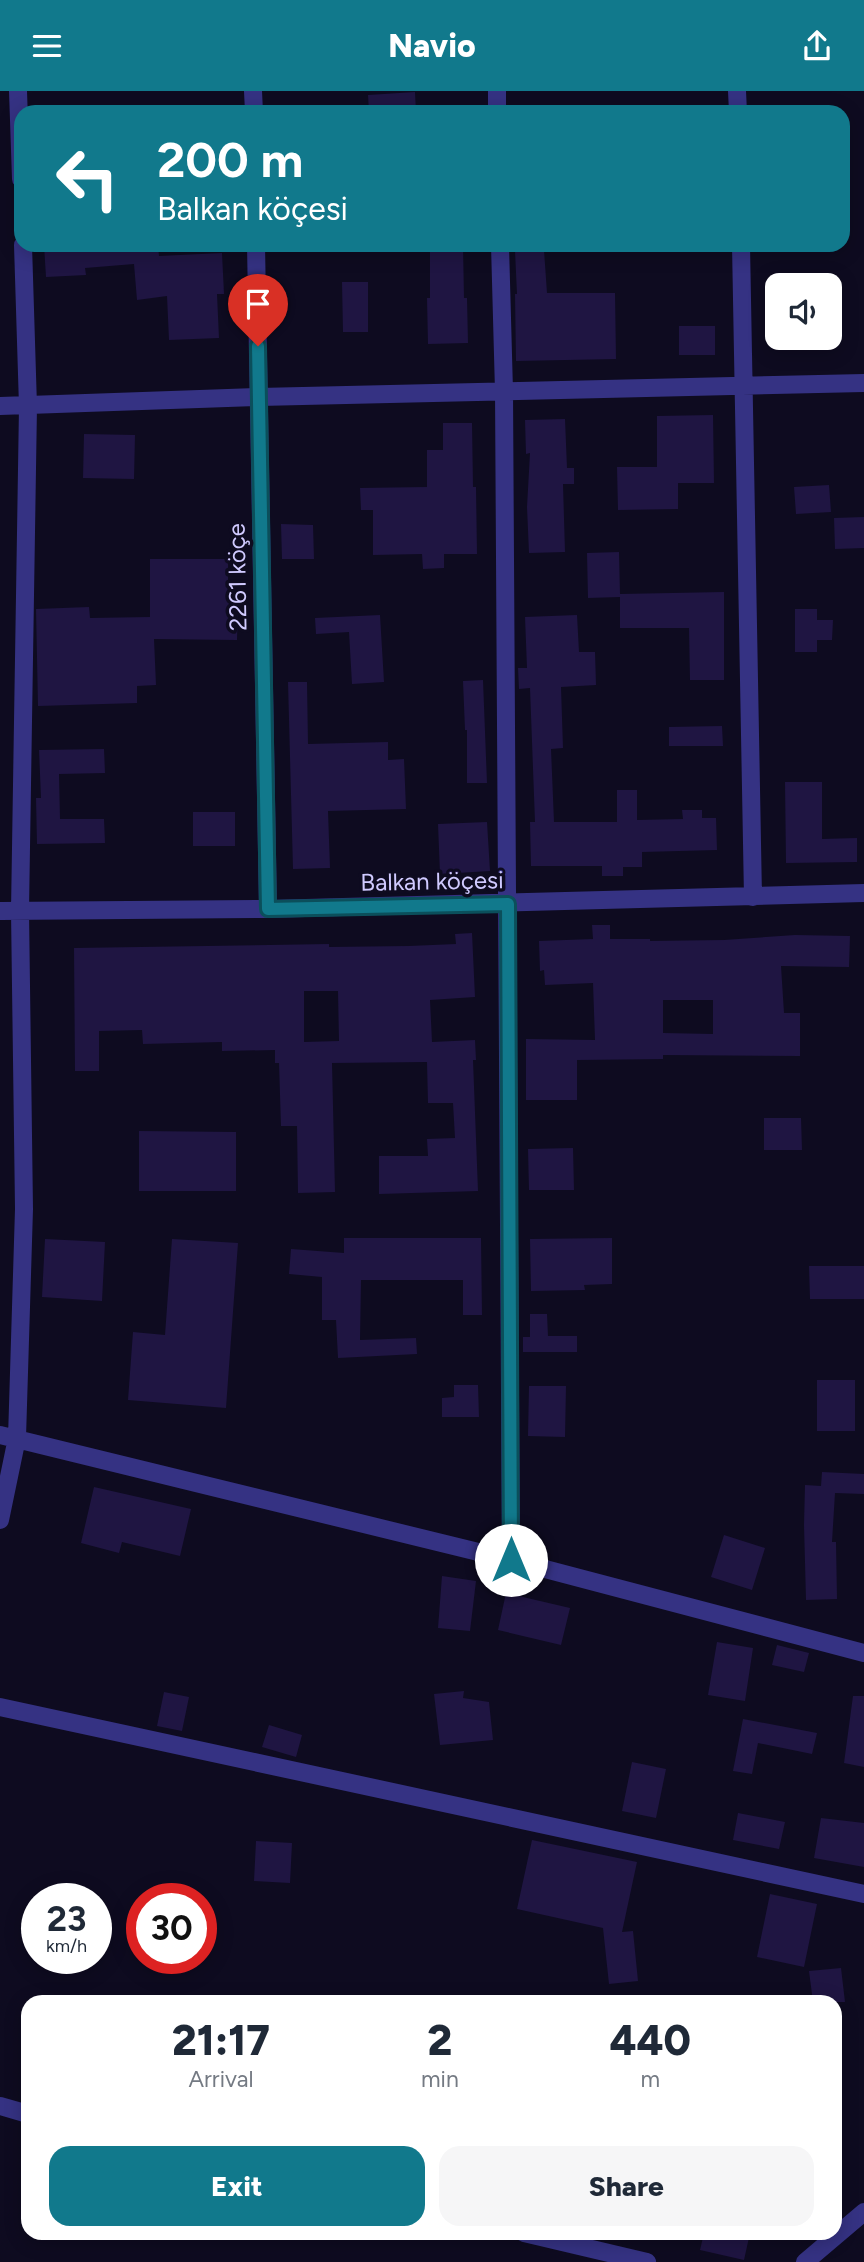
<!DOCTYPE html>
<meta charset="utf-8">
<style>
:root{--surface:#fff;--page:#f6f6f7;--text:#1f2937;--muted:#747a83;--accent:#11798c}
body{margin:0;font-family:Figtree,sans-serif;background:var(--page);color:var(--text);height:100vh;display:flex;flex-direction:column;font-size:26px;white-space:nowrap}
*{box-sizing:border-box;margin:0}
p{font-size:23px;color:var(--muted)}
.icon{flex:none;width:38px;height:38px;fill:none;stroke:currentColor;stroke-width:2;stroke-linecap:round;stroke-linejoin:round}
.map{position:relative;flex:1;overflow:hidden}
.drawer{position:absolute;left:21px;top:1904px;width:821px;height:245px;display:flex;flex-direction:column;background:var(--surface);border-radius:21px;box-shadow:0 4px 18px #0003}
.drawer>*{flex:none}
.top-card{position:absolute;left:14px;top:14px;width:836px;height:147px;border-radius:21px;box-shadow:0 4px 18px #0003;background:#11798c;color:#fff;overflow:hidden}
.controls{position:absolute;left:765px;top:182px;display:grid;gap:14px}
.controls a{display:grid;place-items:center;width:77px;height:77px;border-radius:14px;background:var(--surface);box-shadow:0 4px 18px #0003;font-size:35px}
.speed{position:absolute;left:21px;top:1792px;display:flex;gap:14px;font-size:35px;font-weight:700;text-align:center}
.speed>*{display:grid;place-content:center;width:91px;height:91px;border-radius:50%;background:var(--surface);box-shadow:0 4px 18px #0003;line-height:1}
.speed small{font-size:18px;font-weight:400}
.speed .limit{border:10px solid #d22;background:#fff;color:#111}
.pin{position:absolute;display:grid;place-items:center;width:60px;height:60px;color:#fff;margin:-72px -30px;border-radius:50% 50% 50% 0;rotate:-45deg;box-shadow:0 0 7px #0007}
.pin .icon{rotate:45deg}
.me{position:absolute;width:77px;margin:-38px;rotate:0deg;stroke-linejoin:round;filter:drop-shadow(0 0 5px #0008)}
.turn{display:flex;align-items:center;gap:24px;height:147px;padding:0 28px;font-size:32px}
.turn .icon{width:91px;height:91px;stroke-width:2.5}
.turn b{display:block;font-size:49px;line-height:60px}
.eta{display:flex;justify-content:space-evenly;align-items:center;height:119px;text-align:center}
.eta b{font-size:42px;font-weight:800;line-height:49px}
.cta{display:flex;gap:14px;margin-top:auto;padding:14px 28px}
.cta a{flex:1;height:80px;border-radius:21px;background:var(--accent);color:#fff;font-size:28px;font-weight:800;line-height:80px;text-align:center}
.cta a+a{background:var(--page);color:var(--text)}
header{display:flex;justify-content:space-between;align-items:center;height:91px;padding:0 28px;background:var(--accent);color:#fff;font-size:32px;font-weight:800}
.map>svg:first-child{display:block}
.building{fill:#1f1542;fill-rule:evenodd}
.lines{fill:none;stroke-linecap:round;stroke-linejoin:round}
.minor{stroke:#353283;stroke-width:18}
.route-casing{stroke:#0b4f5b;stroke-width:18}
.route{stroke:#11798c;stroke-width:12}
.labels{text-anchor:middle;dominant-baseline:central;stroke-width:7;stroke-linejoin:round;paint-order:stroke}
.street-label{font-size:24px;fill:#d0caff;stroke:#0e0b20}
</style>
<header><svg class="icon" aria-label="menu" viewBox="0 0 24 24"><path d="M4 6h16M4 12h16M4 18h16"/></svg>Navio<svg class="icon" aria-label="share" viewBox="0 0 24 24"><path d="M12 15V3M7 8l5-5 5 5M5 13v7h14v-7"/></svg></header>
<div class="map">
<svg width="864" height="2171" viewBox="0 0 864 2171">
<rect width="100%" height="100%" fill="#0e0b20"/>
<path class="building" d="M 415,1 L 416,21 L 369,21 L 368,4 Z
M 44,154 L 158,154 L 159,165 L 222,162 L 224,203 L 217,203 L 219,247 L 169,249 L 167,205 L 137,209 L 134,173 L 85,177 L 86,184 L 46,186 Z
M 430,154 L 463,154 L 464,207 L 467,207 L 468,252 L 428,253 L 427,207 L 430,207 Z
M 544,159 L 547,202 L 615,202 L 616,268 L 516,270 L 515,203 L 517,203 L 515,160 Z
M 342,191 L 368,191 L 368,241 L 343,241 Z
M 679,235 L 715,235 L 715,264 L 679,264 Z
M 713,324 L 714,392 L 678,392 L 678,418 L 618,419 L 617,376 L 657,376 L 657,325 Z
M 565,328 L 567,377 L 574,377 L 574,393 L 563,393 L 565,461 L 529,462 L 527,416 L 530,362 L 526,363 L 525,329 Z
M 443,332 L 472,332 L 473,396 L 476,396 L 477,463 L 444,463 L 444,477 L 423,478 L 422,463 L 373,464 L 373,419 L 361,419 L 360,397 L 427,396 L 427,359 L 443,359 Z
M 84,343 L 135,344 L 134,388 L 83,387 Z
M 829,394 L 831,421 L 796,423 L 794,396 Z
M 864,426 L 864,457 L 835,458 L 834,427 Z
M 281,433 L 313,434 L 314,468 L 282,468 Z
M 619,461 L 620,503 L 724,501 L 724,589 L 690,589 L 689,537 L 620,537 L 620,506 L 588,507 L 587,462 Z
M 150,468 L 228,468 L 228,510 L 238,510 L 237,549 L 154,548 L 156,594 L 137,595 L 137,612 L 38,615 L 36,518 L 89,516 L 90,527 L 150,526 Z
M 795,518 L 817,518 L 817,529 L 833,529 L 832,549 L 817,549 L 817,561 L 795,561 Z
M 380,524 L 384,591 L 352,593 L 349,541 L 316,543 L 315,527 Z
M 577,524 L 579,561 L 595,561 L 596,594 L 561,596 L 563,657 L 551,658 L 554,731 L 617,731 L 617,699 L 637,699 L 637,729 L 683,728 L 682,719 L 702,719 L 702,727 L 716,727 L 717,759 L 642,761 L 642,776 L 623,776 L 623,785 L 602,785 L 602,775 L 531,775 L 530,731 L 535,731 L 530,597 L 519,598 L 518,577 L 527,577 L 525,526 Z
M 483,589 L 487,692 L 467,692 L 467,639 L 465,639 L 463,590 Z
M 288,591 L 307,591 L 308,653 L 388,651 L 388,669 L 404,668 L 406,718 L 328,720 L 330,777 L 293,778 Z
M 722,635 L 723,655 L 669,655 L 669,636 Z
M 104,658 L 105,682 L 59,683 L 60,728 L 104,728 L 105,752 L 37,753 L 36,707 L 41,707 L 39,659 Z
M 785,691 L 822,691 L 822,748 L 857,747 L 857,771 L 786,772 Z
M 193,721 L 235,721 L 235,755 L 193,755 Z
M 487,731 L 490,780 L 440,783 L 438,733 Z
M 592,834 L 610,834 L 610,848 L 650,848 L 650,850 L 724,849 L 795,844 L 850,845 L 849,876 L 781,875 L 784,922 L 800,922 L 800,965 L 663,964 L 663,968 L 577,969 L 577,1009 L 526,1009 L 526,948 L 595,949 L 593,892 L 545,894 L 544,879 L 540,880 L 539,850 L 593,848 ZM 663,909 L 713,909 L 713,943 L 663,942 Z
M 472,842 L 475,906 L 430,909 L 432,951 L 475,949 L 476,969 L 473,969 L 478,1100 L 379,1103 L 379,1065 L 428,1065 L 427,1048 L 455,1047 L 453,1012 L 428,1012 L 427,971 L 332,972 L 335,1101 L 298,1102 L 297,1035 L 281,1035 L 279,972 L 275,972 L 275,959 L 222,960 L 222,951 L 143,953 L 142,939 L 99,940 L 99,980 L 75,980 L 74,857 L 329,853 L 329,856 L 409,855 L 456,853 L 455,843 ZM 304,900 L 338,900 L 339,950 L 304,951 Z
M 764,1027 L 801,1027 L 802,1059 L 764,1059 Z
M 139,1040 L 236,1041 L 236,1100 L 139,1100 Z
M 573,1057 L 574,1099 L 529,1099 L 528,1058 Z
M 344,1147 L 481,1147 L 482,1224 L 463,1224 L 463,1189 L 361,1189 L 360,1249 L 416,1247 L 417,1263 L 338,1267 L 336,1229 L 322,1229 L 322,1186 L 289,1183 L 291,1158 L 344,1162 Z
M 612,1147 L 612,1193 L 584,1194 L 585,1199 L 531,1200 L 530,1148 Z
M 45,1148 L 105,1151 L 102,1210 L 42,1206 Z
M 172,1148 L 238,1152 L 226,1317 L 128,1309 L 133,1241 L 165,1244 Z
M 809,1175 L 864,1175 L 864,1208 L 810,1208 Z
M 530,1223 L 547,1223 L 548,1245 L 577,1245 L 577,1261 L 523,1261 L 523,1246 L 530,1246 Z
M 817,1289 L 855,1289 L 855,1340 L 817,1340 Z
M 454,1294 L 478,1294 L 479,1326 L 442,1326 L 442,1307 L 454,1306 Z
M 529,1295 L 566,1295 L 565,1346 L 528,1345 Z
M 822,1381 L 864,1383 L 864,1403 L 835,1402 L 832,1451 L 836,1451 L 837,1508 L 806,1509 L 804,1434 L 805,1394 L 821,1395 Z
M 94,1396 L 191,1418 L 180,1465 L 122,1451 L 119,1462 L 81,1452 Z
M 724,1444 L 765,1457 L 752,1499 L 711,1486 Z
M 442,1485 L 476,1490 L 470,1540 L 438,1537 Z
M 506,1502 L 570,1517 L 561,1554 L 498,1539 Z
M 717,1551 L 753,1557 L 745,1610 L 708,1604 Z
M 777,1554 L 809,1562 L 804,1581 L 772,1574 Z
M 464,1600 L 463,1607 L 489,1611 L 493,1649 L 440,1654 L 434,1603 Z
M 164,1601 L 189,1606 L 182,1640 L 157,1635 Z
M 853,1605 L 864,1605 L 864,1676 L 844,1672 Z
M 743,1628 L 817,1642 L 812,1663 L 758,1652 L 752,1683 L 733,1680 Z
M 269,1634 L 302,1644 L 296,1666 L 262,1656 Z
M 632,1671 L 666,1678 L 656,1727 L 622,1720 Z
M 738,1722 L 785,1731 L 779,1758 L 733,1749 Z
M 821,1727 L 864,1732 L 864,1776 L 814,1767 Z
M 532,1749 L 637,1771 L 622,1841 L 633,1840 L 638,1890 L 609,1893 L 603,1837 L 517,1818 Z
M 256,1750 L 292,1752 L 290,1792 L 254,1790 Z
M 770,1803 L 817,1813 L 804,1876 L 757,1866 Z
M 841,1877 L 845,1911 L 813,1911 L 809,1880 Z
M 704,2142 L 750,2142 L 744,2169 L 700,2159 Z"/>
<g class="lines">
<path class="minor" d="M 18,0 L 21,88
M 253,0 L 254,21
M 497,0 L 497,21
M 737,0 L 738,21
M 256,154 L 268,818
M 500,154 L 504,300 L 511,1469
M 741,154 L 753,806
M 0,315 L 259,306 L 864,292
M 0,820 L 268,818 L 864,802
M 0,1344 L 511,1469 L 864,1562
M 0,1429 L 17,1347 L 24,1118 L 20,820 L 28,315 L 23,154
M 0,1616 L 864,1803
M 0,2015 L 28,2023
M 524,2142 L 647,2171
M 805,2171 L 864,2121"/>
</g>
<g class="lines">
<g class="route-casing">
<path id="route" d="M 258,255 L 268,818 L 508,813 L 511,1469"/>
</g>
<use href="#route" class="route"/>
</g>
<g class="labels">
<g class="street-label">
<text transform="translate(237 486) rotate(-91)">2261 köçe</text>
<text transform="translate(432 790) rotate(-1)">Balkan köçesi</text>
</g>
</g>
</svg>
<div class="controls">
<a><svg class="icon" aria-label="sound" viewBox="0 0 24 24"><path d="M4 9h4l5-4v14l-5-4H4zM17 9q2 3 0 6"/></svg></a>
</div>
<div class="speed"><div>23<small>km/h</small></div><div class="limit">30</div></div>
<div class="pin" style="left:258px;top:255px;background:#d93025"><svg class="icon" aria-label="arrive" viewBox="0 0 24 24"><path d="M6 21V4h12l-3 4 3 4H6"/></svg></div>
<svg class="me" style="left:511px;top:1469px" viewBox="-20 -20 40 40"><circle r="19" fill="#fff"/><path d="M0-13L10 11 0 6-10 11z" fill="#11798c"/></svg>
<div class="top-card">
<div class="turn"><svg class="icon" aria-label="left" viewBox="0 0 24 24"><path d="M17 20v-9H6M10 6l-5 5 5 5"/></svg><div><b>200 m</b>Balkan köçesi</div></div>
</div>
<section class="drawer">
<div class="eta">
<div><b>21:17</b><p>Arrival</p></div>
<div><b>2</b><p>min</p></div>
<div><b>440</b><p>m</p></div>
</div>
<div class="cta"><a>Exit</a><a>Share</a></div>
</section>
</div>
